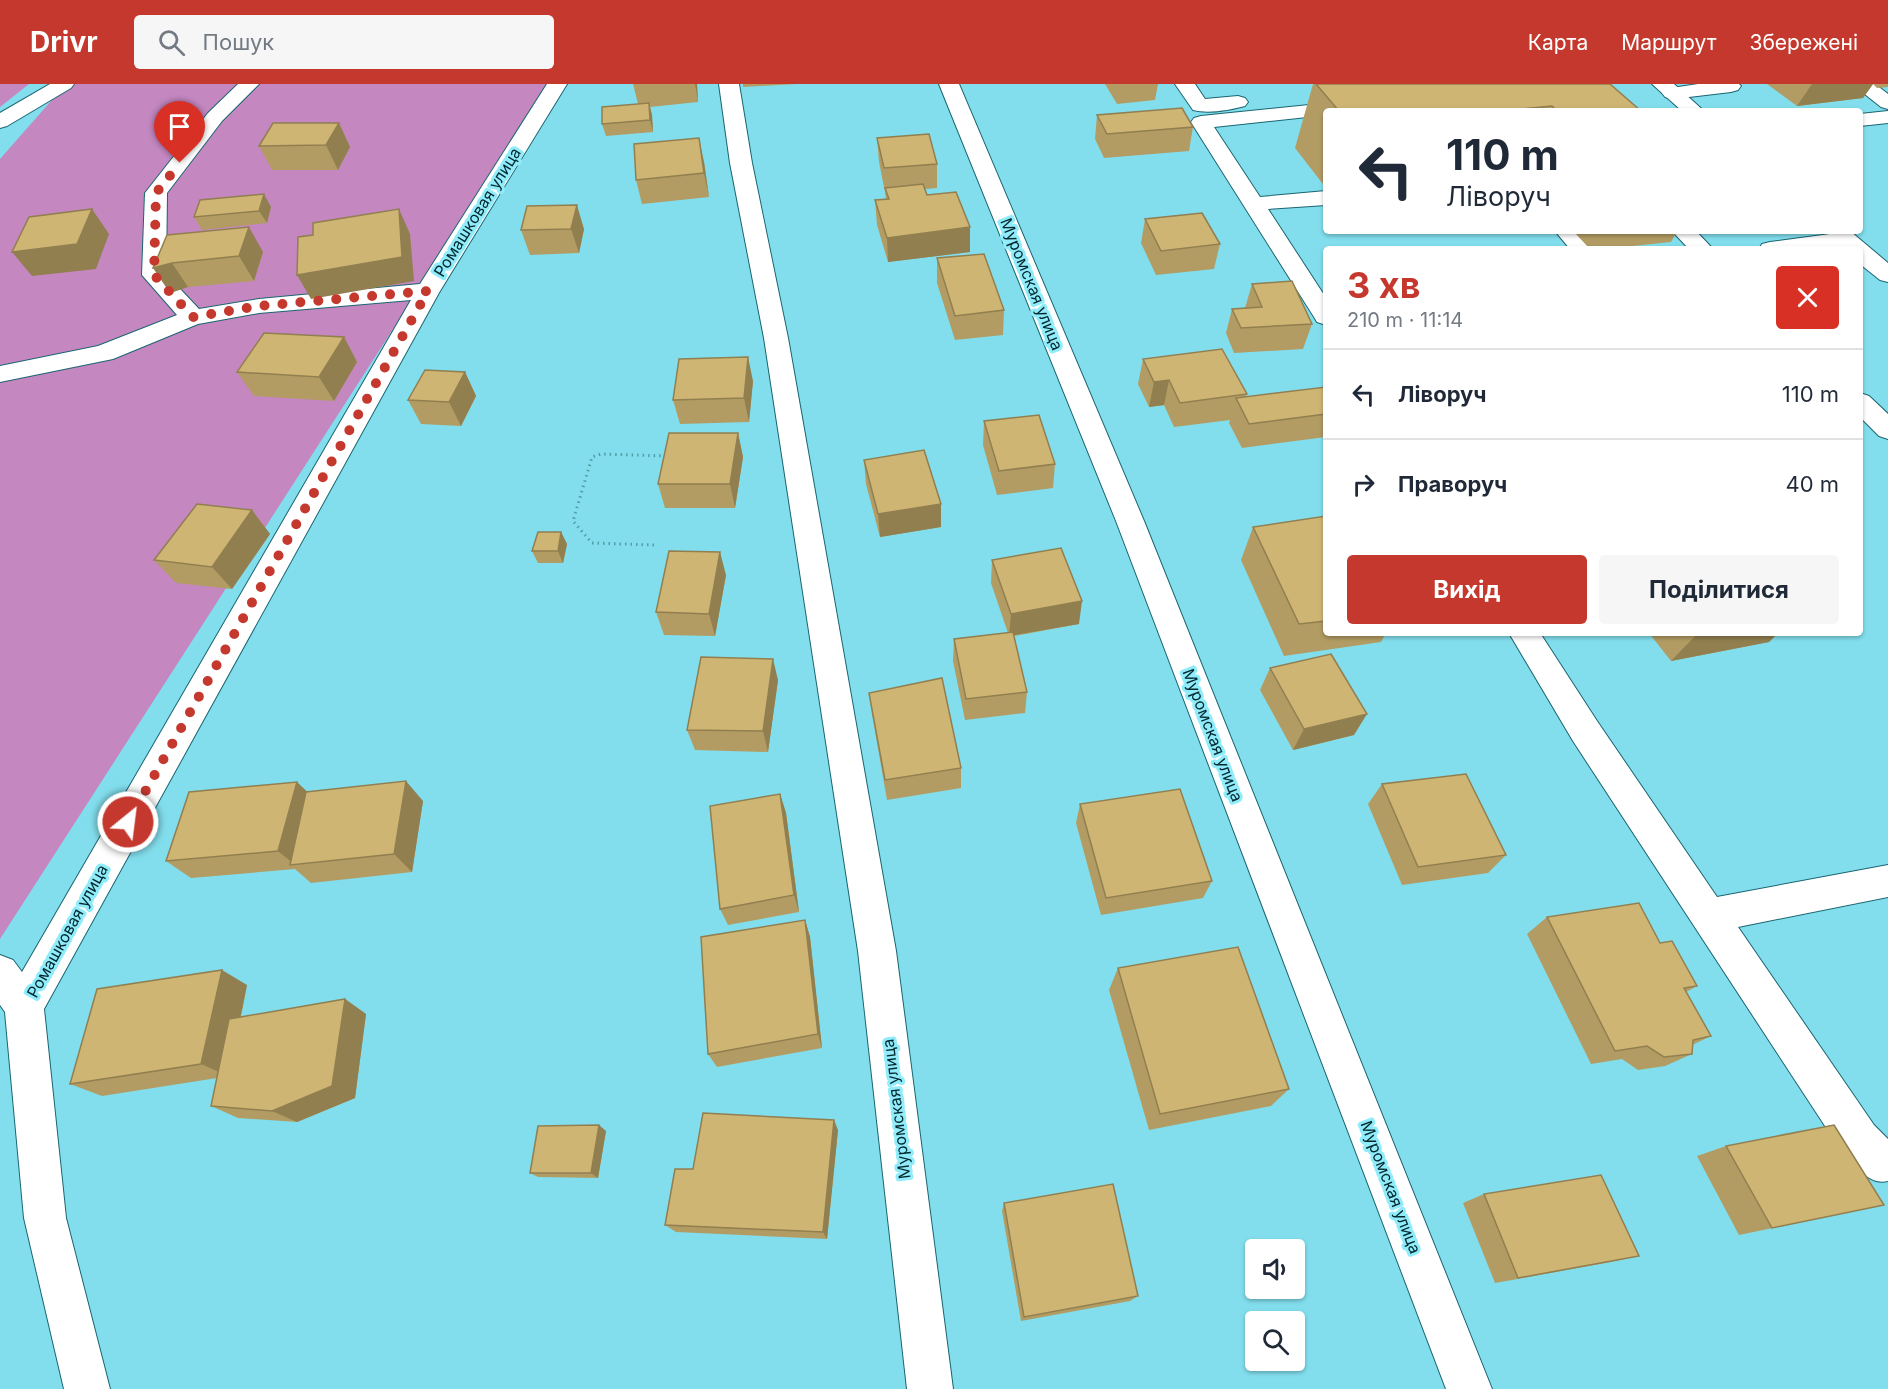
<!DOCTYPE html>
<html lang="uk">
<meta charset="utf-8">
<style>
:root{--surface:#fff;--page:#f6f6f7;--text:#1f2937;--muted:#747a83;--line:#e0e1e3;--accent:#c5382d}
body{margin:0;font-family:Inter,sans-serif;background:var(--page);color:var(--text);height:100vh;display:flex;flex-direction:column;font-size:22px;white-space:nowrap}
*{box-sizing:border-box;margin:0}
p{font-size:20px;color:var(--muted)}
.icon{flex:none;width:33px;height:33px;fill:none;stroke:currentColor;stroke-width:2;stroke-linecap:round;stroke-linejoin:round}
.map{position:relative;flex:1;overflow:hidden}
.drawer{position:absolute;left:1323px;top:162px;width:540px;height:390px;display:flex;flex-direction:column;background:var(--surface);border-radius:6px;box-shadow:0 2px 4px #0004}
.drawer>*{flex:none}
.guide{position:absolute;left:1323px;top:24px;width:540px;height:126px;border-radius:6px;box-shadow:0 2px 4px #0004;background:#fff;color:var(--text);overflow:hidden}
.tools{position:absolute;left:1245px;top:1155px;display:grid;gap:12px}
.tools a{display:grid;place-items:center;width:60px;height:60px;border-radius:6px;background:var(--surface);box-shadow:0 2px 4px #0004;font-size:30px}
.pin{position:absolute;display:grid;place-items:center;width:51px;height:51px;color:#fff;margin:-62px -26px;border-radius:50% 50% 50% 0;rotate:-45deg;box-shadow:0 0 6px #0007}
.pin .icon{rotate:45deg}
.me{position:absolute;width:66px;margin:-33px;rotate:29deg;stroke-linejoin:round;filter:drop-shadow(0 0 4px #0008)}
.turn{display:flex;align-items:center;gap:21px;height:126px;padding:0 24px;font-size:27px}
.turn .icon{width:78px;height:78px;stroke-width:2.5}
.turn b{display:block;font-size:42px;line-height:51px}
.round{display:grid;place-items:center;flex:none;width:63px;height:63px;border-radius:6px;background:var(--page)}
.overview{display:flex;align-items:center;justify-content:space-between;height:102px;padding:0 24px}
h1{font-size:36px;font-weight:700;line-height:45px;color:var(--accent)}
.action{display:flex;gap:12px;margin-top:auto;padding:12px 24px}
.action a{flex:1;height:69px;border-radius:6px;background:var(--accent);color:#fff;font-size:24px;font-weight:700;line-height:69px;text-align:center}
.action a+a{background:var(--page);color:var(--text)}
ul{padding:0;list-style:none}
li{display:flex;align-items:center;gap:18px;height:90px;padding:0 24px;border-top:2px solid var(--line)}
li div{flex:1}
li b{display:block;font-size:22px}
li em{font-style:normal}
header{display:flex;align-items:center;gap:36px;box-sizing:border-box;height:84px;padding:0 30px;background:var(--accent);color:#fff}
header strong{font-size:28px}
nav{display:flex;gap:33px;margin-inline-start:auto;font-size:21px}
.search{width:420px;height:54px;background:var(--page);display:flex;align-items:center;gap:15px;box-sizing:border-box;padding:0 21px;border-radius:6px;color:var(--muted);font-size:22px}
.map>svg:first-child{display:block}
.green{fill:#c487c0}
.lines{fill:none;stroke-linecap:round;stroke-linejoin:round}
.minor-casing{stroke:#1a6570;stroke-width:2}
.major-casing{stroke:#1a6570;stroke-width:2}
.path{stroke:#549da8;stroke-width:3;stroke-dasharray:1.5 4;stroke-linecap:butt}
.minor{fill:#fff;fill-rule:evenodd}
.major{fill:#fff;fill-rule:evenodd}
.wall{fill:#b29c63}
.shaded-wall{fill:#917f50}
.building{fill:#cfb573;stroke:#917f50;stroke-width:1.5}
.route{stroke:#c5382d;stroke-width:10;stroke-dasharray:0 18}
.labels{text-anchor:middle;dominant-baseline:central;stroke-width:6;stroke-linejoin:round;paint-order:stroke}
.street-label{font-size:16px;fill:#00272c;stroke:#90ecfa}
</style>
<header>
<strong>Drivr</strong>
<div class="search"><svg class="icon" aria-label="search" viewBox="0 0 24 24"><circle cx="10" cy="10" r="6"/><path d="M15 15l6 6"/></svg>Пошук</div>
<nav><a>Карта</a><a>Маршрут</a><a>Збережені</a></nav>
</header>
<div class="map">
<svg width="1888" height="1305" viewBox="0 0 1888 1305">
<rect width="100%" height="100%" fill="#82deed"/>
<path class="green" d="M 0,0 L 29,0 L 0,23 Z
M 66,0 L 551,0 L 0,855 L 0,75 Z"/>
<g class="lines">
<g class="minor-casing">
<path id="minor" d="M 50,0 L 74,0 L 71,4 L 7,42 L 0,44 L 0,29 Z
M 238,0 L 259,0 L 222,37 L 167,109 L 166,190 L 199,225 L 259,215 L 420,200 L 547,0 L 567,0 L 440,207 L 44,925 L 66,1134 L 110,1305 L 64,1305 L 24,1134 L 5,928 L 0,921 L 0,871 L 13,876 L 22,888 L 411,216 L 259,229 L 198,240 L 113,275 L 0,298 L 0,282 L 98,262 L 177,231 L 142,191 L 145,109 L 208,29 Z
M 719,0 L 739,0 L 752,79 L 788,254 L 896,867 L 953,1305 L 907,1305 L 858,867 L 764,254 L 730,79 Z
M 939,0 L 959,0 L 1144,437 L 1492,1305 L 1446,1305 L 1116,437 Z
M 1175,0 L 1195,0 L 1205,15 L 1238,12 L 1245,14 L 1248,18 L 1245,22 C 1230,26 1208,30 1193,26 Z
M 1698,0 L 1739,0 L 1741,2 L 1738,6 L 1731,8 L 1672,15 L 1665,13 L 1662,9 L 1665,5 Z
M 1852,0 L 1875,0 L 1888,10 L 1888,25 L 1881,23 Z
M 1348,17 L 1355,19 L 1358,23 L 1355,27 L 1326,27 L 1326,31 L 1214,43 L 1260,113 L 1326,107 L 1326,121 L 1268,125 L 1326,214 L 1326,241 L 1317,238 L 1314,233 L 1191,38 L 1194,34 L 1201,32 Z
M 1888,27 L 1888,39 L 1860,42 L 1860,30 Z
M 1555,147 L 1578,147 L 1593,165 L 1570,165 Z
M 1672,147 L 1696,147 L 1713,165 L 1689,165 Z
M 1845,148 L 1853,150 L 1856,155 L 1853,160 L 1821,165 L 1759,165 L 1762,160 L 1770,158 Z
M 1860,309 L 1869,312 L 1888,330 L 1888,355 L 1879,352 L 1860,333 Z
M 1509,549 L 1540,549 L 1597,637 L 1717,813 L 1888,781 L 1888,813 L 1738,843 L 1874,1041 L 1888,1055 L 1888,1097 C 1870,1102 1856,1082 1844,1071 L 1573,657 Z"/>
</g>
<g class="major-casing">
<path id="major" d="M 1652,0 L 1674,0 L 1704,27 L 1682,27 Z
M 1825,147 L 1850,147 L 1888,179 L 1888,198 L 1880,196 L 1860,180 L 1860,165 L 1843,165 Z"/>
</g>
<path class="path" d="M 654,461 L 592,459 L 573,437 L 592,373 L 601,370 L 666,372"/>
<use href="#minor" class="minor"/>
<use href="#major" class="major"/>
</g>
<path class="wall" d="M 633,0 L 697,0 L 698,18 L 650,23 L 652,31 L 653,48 L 606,52 L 602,40 L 638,20 Z
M 743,0 L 796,0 L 743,3 Z
M 1105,0 L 1158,0 L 1155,16 L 1117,20 Z
M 1313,0 L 1610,0 L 1641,27 L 1326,27 L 1326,104 L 1295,64 Z
M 1767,0 L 1888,0 L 1888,3 L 1877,4 L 1873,0 L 1863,14 L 1797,22 Z
M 1097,31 L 1193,43 L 1189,67 L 1104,74 L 1095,55 Z
M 339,39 L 350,63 L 338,86 L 272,86 L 259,62 Z
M 877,54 L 937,80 L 937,104 L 925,105 L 927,111 L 970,168 L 888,178 L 877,141 L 875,116 L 886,115 L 885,108 L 879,78 Z
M 704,78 L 709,113 L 642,120 L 636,96 Z
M 527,122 L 584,145 L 579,169 L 530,171 L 521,146 Z
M 271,123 L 267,139 L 202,146 L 194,133 Z
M 1145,135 L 1220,160 L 1214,185 L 1156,191 L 1141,159 Z
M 1573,147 L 1677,147 L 1671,158 L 1603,165 L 1590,165 Z
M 167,151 L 263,168 L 254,197 L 188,203 L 170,209 Z
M 937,174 L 1004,226 L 1003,251 L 955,256 L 937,199 Z
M 1252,200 L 1312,240 L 1303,265 L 1234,269 L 1226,249 L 1232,225 L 1245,224 Z
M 344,253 L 357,278 L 334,317 L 254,312 L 237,288 Z
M 1143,275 L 1247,310 L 1246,313 L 1326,303 L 1326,353 L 1242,364 L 1229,339 L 1230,336 L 1174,343 L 1164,321 L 1149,323 L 1138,300 Z
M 465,288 L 476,312 L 461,342 L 421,340 L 408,316 Z
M 753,297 L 749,338 L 680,340 L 673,316 Z
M 984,337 L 1055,380 L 1053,404 L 997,411 L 983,361 Z
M 738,349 L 743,373 L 735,424 L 665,424 L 658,400 Z
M 864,376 L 941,420 L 941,443 L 880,453 L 866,400 Z
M 252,426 L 270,450 L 232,505 L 176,499 L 154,476 Z
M 1326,432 L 1326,549 L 1386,549 L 1381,558 L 1284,572 L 1241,476 L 1253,443 Z
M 561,448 L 567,460 L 563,479 L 538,479 L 532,467 Z
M 992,476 L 1079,540 L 1014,552 L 1027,608 L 1025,629 L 965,636 L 953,577 L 954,555 L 1008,549 L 991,499 Z
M 726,491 L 715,552 L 664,551 L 656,528 Z
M 1649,549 L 1778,549 L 1769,558 L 1671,577 Z
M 1270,584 L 1354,651 L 1293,666 L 1260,606 Z
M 778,596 L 768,668 L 695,666 L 687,646 Z
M 869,609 L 961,684 L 961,704 L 887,716 L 872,630 Z
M 1382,700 L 1506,771 L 1488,789 L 1402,801 L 1368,720 Z
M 308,708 L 423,717 L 412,788 L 311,799 L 295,785 L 191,794 L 166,777 Z
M 780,710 L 786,729 L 799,828 L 728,841 L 720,825 Z
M 1080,720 L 1212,797 L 1203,814 L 1101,831 L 1076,739 Z
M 1547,833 L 1660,859 L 1697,902 L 1686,908 L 1711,952 L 1692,961 L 1692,970 L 1665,982 L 1638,986 L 1622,975 L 1591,980 L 1527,850 Z
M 805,836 L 810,853 L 822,964 L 717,983 L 708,970 Z
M 1118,884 L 1289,1005 L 1271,1022 L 1149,1046 L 1109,906 Z
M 247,901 L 241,933 L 345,915 L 366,930 L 355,1014 L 297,1038 L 238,1034 L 211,1022 L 217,994 L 102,1012 L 70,1000 Z
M 838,1046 L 827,1155 L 676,1148 L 665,1141 L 693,1085 Z
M 606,1047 L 598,1094 L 538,1093 L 530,1089 Z
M 1726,1062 L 1884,1121 L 1739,1151 L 1697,1072 Z
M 1484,1110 L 1639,1172 L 1611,1178 L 1495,1199 L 1463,1119 Z
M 1004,1119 L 1138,1212 L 1130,1217 L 1021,1237 L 1002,1127 Z"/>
<path class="shaded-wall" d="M 695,0 L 697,0 L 698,18 Z
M 1812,0 L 1873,0 L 1863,14 L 1797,22 Z
M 649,19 L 652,31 L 653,48 L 650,36 Z
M 339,39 L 350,63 L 338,86 L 326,61 Z
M 699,54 L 704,78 L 709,113 L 704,89 Z
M 264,110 L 271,123 L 267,139 L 259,127 Z
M 577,121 L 584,145 L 579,169 L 571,145 Z
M 92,125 L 109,150 L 96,185 L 32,192 L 12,168 Z
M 399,125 L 410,150 L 414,197 L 311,215 L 297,191 Z
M 249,143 L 263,168 L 254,197 L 239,172 Z
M 970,143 L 970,168 L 888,178 L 887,154 Z
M 172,179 L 188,203 L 170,209 L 153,184 Z
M 344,253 L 357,278 L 334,317 L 319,293 Z
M 748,273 L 753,297 L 749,338 L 744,314 Z
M 465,288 L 476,312 L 461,342 L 449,318 Z
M 1169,296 L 1164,321 L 1149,323 L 1154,298 Z
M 738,349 L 743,373 L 735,424 L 730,400 Z
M 941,420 L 941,443 L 880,453 L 878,430 Z
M 252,426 L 270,450 L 232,505 L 212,483 Z
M 561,448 L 567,460 L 563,479 L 558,467 Z
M 720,468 L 726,491 L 715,552 L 709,530 Z
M 1082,517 L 1079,540 L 1009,552 L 1011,530 Z
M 1698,549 L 1778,549 L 1769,558 L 1671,577 Z
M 773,575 L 778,596 L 768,668 L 763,647 Z
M 1367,630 L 1354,651 L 1293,666 L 1304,645 Z
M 406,697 L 423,717 L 412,788 L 394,770 Z
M 297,698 L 317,717 L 295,781 L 278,767 Z
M 780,710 L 786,729 L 799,828 L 794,811 Z
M 805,836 L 810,853 L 822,964 L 818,950 Z
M 222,886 L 247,901 L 228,992 L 201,980 Z
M 345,915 L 366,930 L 355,1014 L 297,1038 L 272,1027 Z
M 834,1036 L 838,1046 L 827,1155 L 823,1148 Z
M 599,1041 L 606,1047 L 598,1094 L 591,1089 Z"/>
<path class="building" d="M 1316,0 L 1610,0 L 1641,27 L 1557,27 L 1552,22 L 1502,27 L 1339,27 Z
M 649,19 L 650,36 L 602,40 L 602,23 Z
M 1182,24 L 1193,43 L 1107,50 L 1097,31 Z
M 273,39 L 339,39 L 326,61 L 259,62 Z
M 929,50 L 937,80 L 884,84 L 877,54 Z
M 699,54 L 704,89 L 636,96 L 634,60 Z
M 923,100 L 927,111 L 956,108 L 970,143 L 887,154 L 875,116 L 889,115 L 885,104 Z
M 264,110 L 259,127 L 194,133 L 200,116 Z
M 577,121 L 571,145 L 521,146 L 527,122 Z
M 92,125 L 77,160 L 12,168 L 29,133 Z
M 399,125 L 402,173 L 297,191 L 298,153 L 313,151 L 313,139 Z
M 1202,129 L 1220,160 L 1161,167 L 1145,135 Z
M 249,143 L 239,172 L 172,179 L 153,184 L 167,151 Z
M 984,170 L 1004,226 L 955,232 L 937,174 Z
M 1292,197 L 1312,240 L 1241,244 L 1232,225 L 1262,223 L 1252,200 Z
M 264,249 L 344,253 L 319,293 L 237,288 Z
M 1222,265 L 1247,310 L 1180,319 L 1169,296 L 1154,298 L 1143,275 Z
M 748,273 L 744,314 L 673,316 L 679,275 Z
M 425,286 L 465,288 L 449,318 L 408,316 Z
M 1326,303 L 1326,330 L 1249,340 L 1236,314 Z
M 1039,331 L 1055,380 L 999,387 L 984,337 Z
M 669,349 L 738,349 L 730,400 L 658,400 Z
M 924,366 L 941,420 L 878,430 L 864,376 Z
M 197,420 L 252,426 L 212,483 L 154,476 Z
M 1326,432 L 1326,537 L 1299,540 L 1253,443 Z
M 538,448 L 561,448 L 558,467 L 532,467 Z
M 1061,464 L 1082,517 L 1011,530 L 992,476 Z
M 669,467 L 720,468 L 709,530 L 656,528 Z
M 1013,548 L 1027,608 L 966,615 L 954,555 Z
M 1331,570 L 1367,630 L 1304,645 L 1270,584 Z
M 701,573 L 773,575 L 763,647 L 687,646 Z
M 942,594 L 961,684 L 885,696 L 869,609 Z
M 1466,690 L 1506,771 L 1418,783 L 1382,700 Z
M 406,697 L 394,770 L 290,781 L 306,708 Z
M 297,698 L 278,767 L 166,777 L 189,708 Z
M 1180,705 L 1212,797 L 1106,814 L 1080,720 Z
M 780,710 L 794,811 L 720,825 L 710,722 Z
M 1639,819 L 1660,859 L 1672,857 L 1697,902 L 1684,904 L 1711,952 L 1693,956 L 1692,970 L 1664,973 L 1647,962 L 1615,967 L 1547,833 Z
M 805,836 L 818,950 L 708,970 L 701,853 Z
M 1238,863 L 1289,1005 L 1160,1030 L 1118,884 Z
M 222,886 L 201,980 L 70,1000 L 97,905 Z
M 345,915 L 332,1002 L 272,1027 L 211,1022 L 229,935 Z
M 703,1029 L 834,1036 L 823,1148 L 665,1141 L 675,1085 L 693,1085 Z
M 599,1041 L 591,1089 L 530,1089 L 538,1042 Z
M 1834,1041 L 1884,1121 L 1772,1144 L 1726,1062 Z
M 1601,1091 L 1639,1172 L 1518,1194 L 1484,1110 Z
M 1113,1100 L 1138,1212 L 1024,1233 L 1004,1119 Z"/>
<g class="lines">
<path class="route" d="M 128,738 L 428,207 L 259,222 L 193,233 L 154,191 L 156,109 L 180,79"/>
</g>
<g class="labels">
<g class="street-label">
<text transform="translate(477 128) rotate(-58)">Ромашковая улица</text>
<text transform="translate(1032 200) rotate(68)">Муромская улица</text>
<text transform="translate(1213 651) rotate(69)">Муромская улица</text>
<text transform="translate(67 847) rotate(-61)">Ромашковая улица</text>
<text transform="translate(896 1025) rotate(-97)">Муромская улица</text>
<text transform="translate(1391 1103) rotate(69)">Муромская улица</text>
</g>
</g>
</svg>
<div class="tools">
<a><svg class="icon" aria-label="sound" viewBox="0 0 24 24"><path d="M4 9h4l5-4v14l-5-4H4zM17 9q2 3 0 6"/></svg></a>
<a><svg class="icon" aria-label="search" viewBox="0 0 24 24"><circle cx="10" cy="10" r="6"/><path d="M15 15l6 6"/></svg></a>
</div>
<div class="pin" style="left:180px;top:79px;background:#d93025"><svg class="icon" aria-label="arrive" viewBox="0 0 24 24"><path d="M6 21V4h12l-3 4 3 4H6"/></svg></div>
<svg class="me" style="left:128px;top:738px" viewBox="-20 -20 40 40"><circle r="17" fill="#c5382d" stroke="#fff" stroke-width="3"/><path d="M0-11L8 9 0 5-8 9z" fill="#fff"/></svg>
<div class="guide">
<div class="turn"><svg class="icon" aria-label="left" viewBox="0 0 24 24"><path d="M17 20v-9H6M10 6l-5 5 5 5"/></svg><div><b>110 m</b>Ліворуч</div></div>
</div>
<section class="drawer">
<div class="overview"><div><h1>3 хв</h1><p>210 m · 11:14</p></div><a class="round" style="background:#d93025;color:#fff"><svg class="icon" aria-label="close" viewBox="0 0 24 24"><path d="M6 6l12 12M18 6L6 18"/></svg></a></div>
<ul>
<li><svg class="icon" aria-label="left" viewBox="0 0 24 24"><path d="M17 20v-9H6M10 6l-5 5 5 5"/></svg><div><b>Ліворуч</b></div><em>110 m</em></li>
<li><svg class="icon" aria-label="right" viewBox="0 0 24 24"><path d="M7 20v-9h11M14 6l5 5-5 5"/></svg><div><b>Праворуч</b></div><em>40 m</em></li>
</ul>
<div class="action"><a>Вихід</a><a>Поділитися</a></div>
</section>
</div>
